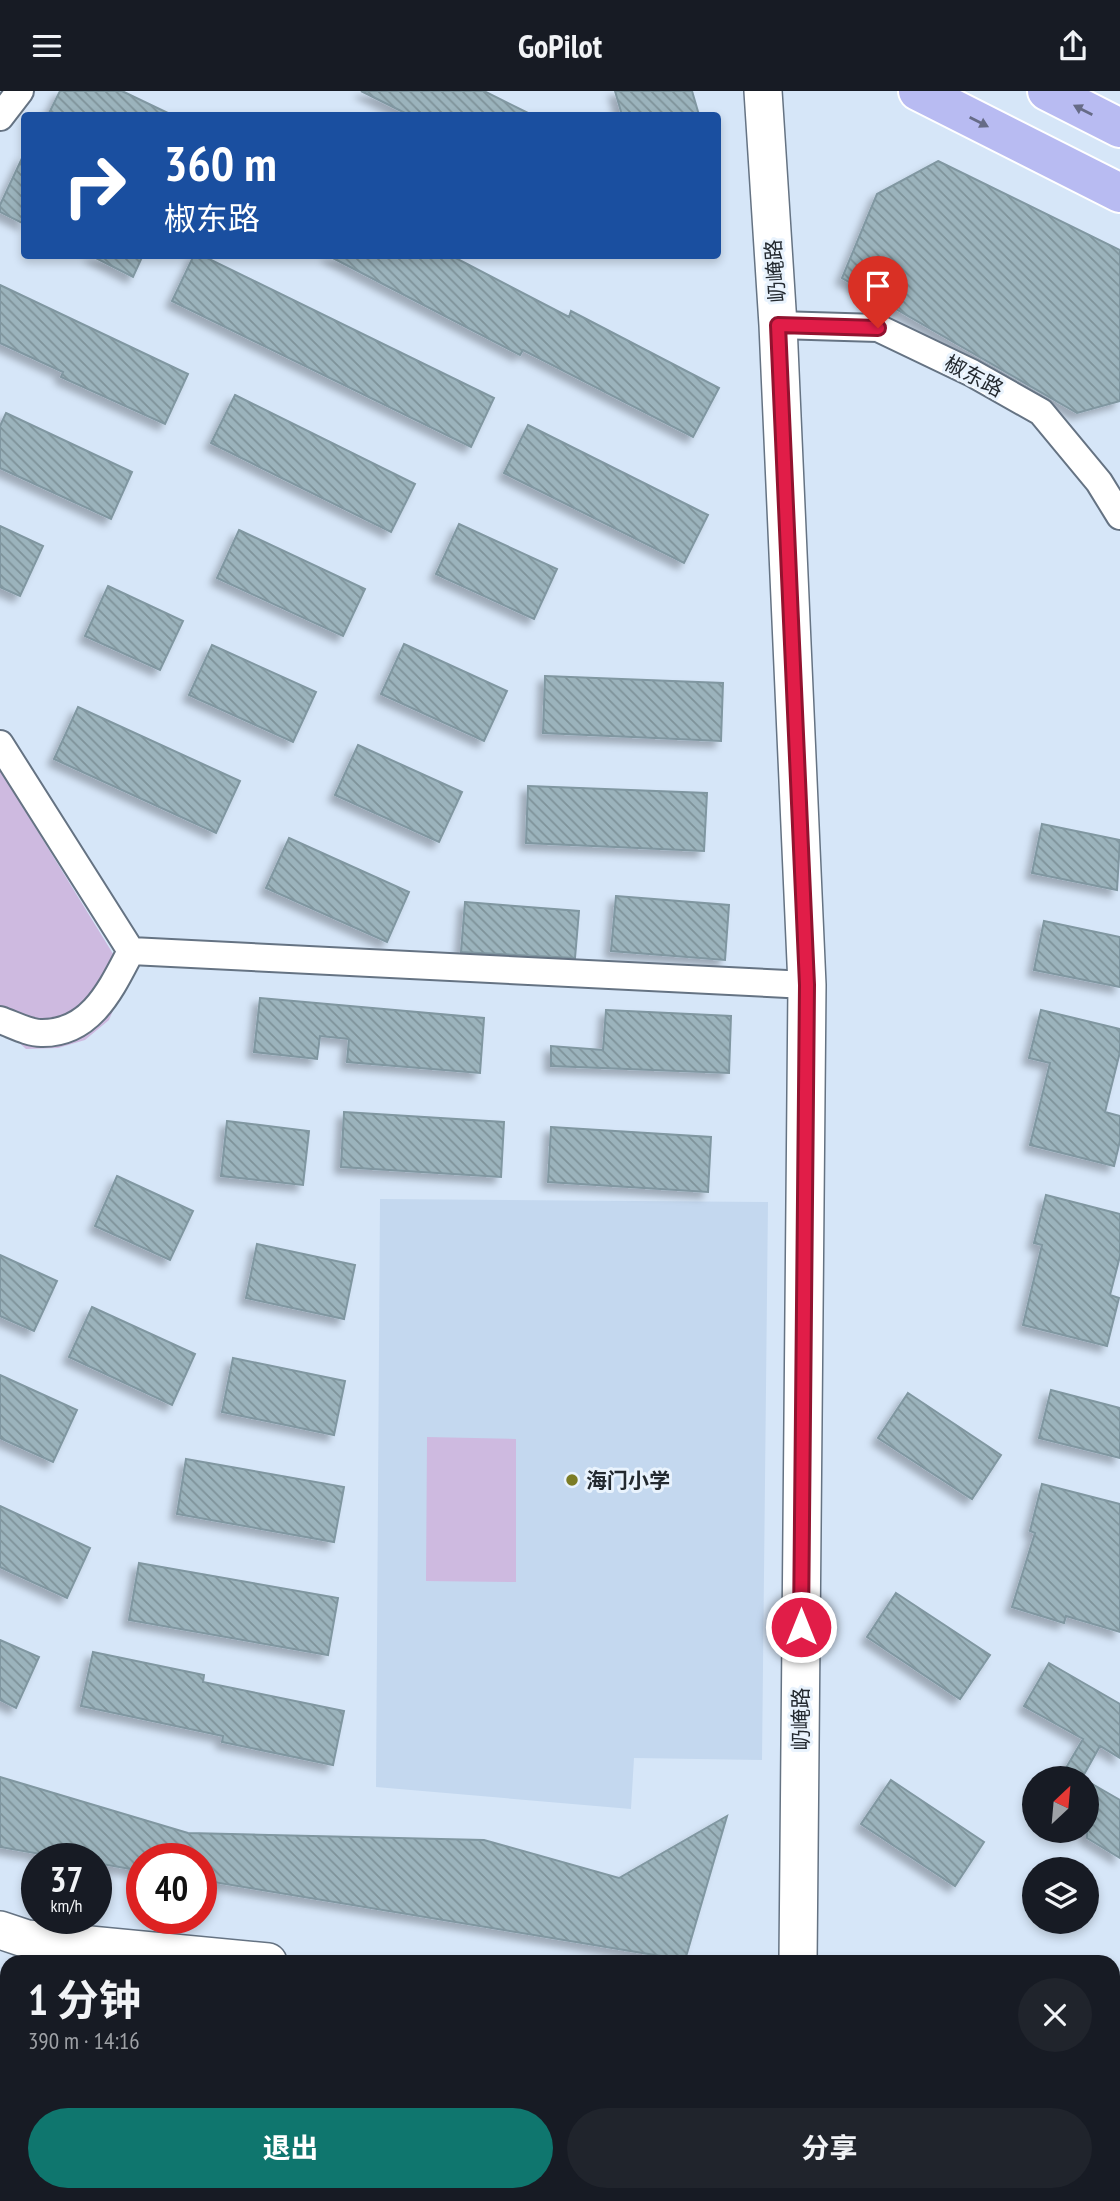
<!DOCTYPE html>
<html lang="zh">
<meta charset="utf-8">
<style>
:root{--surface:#171b24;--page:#20242c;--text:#f1f3f6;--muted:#9ea1a6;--accent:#0f766e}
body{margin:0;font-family:"PT Sans Narrow","Noto Sans SC",sans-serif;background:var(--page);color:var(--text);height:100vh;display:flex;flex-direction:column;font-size:26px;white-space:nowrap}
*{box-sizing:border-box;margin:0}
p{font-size:23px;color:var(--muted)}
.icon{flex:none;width:38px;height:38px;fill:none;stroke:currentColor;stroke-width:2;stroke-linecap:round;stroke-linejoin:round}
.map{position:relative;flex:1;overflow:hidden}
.sheet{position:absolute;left:0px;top:1864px;width:1120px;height:247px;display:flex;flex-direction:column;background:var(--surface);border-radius:21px 21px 0 0;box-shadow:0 4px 10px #0003}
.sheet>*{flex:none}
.guide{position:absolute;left:21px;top:21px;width:700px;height:147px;border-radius:7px;box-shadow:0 4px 10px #0003;background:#1a4fa0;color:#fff;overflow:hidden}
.needle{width:46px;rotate:26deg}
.controls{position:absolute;left:1022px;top:1675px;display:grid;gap:14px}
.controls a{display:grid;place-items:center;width:77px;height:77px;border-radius:50%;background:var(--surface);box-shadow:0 4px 10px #0003;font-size:35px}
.speed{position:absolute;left:21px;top:1752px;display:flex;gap:14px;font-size:35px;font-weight:700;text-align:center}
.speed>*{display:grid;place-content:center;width:91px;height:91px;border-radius:50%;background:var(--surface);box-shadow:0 4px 10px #0003;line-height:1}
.speed small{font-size:18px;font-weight:400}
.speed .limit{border:10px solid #d22;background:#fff;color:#111}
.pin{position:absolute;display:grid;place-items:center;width:60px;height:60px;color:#fff;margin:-72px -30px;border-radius:50% 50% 50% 0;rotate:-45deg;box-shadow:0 0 7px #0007}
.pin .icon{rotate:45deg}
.me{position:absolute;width:77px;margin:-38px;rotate:0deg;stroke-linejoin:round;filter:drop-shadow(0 0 5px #0008)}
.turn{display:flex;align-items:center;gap:24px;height:147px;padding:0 28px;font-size:32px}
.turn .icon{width:91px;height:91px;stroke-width:2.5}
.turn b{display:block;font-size:49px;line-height:60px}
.round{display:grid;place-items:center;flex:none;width:74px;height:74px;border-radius:37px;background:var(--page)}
.summary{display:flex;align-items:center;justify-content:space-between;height:119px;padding:0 28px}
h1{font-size:42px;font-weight:700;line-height:52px}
.action{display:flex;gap:14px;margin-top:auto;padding:14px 28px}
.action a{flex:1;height:80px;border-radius:42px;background:var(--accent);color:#fff;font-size:28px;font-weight:700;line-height:80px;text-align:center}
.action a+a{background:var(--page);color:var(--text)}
header{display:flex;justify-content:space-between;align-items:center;height:91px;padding:0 28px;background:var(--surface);font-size:32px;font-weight:700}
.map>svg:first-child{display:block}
.built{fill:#c4d8ef}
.green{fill:#cebae0}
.building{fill:url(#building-back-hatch);stroke:#8097a1;stroke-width:2;filter:url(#shadow)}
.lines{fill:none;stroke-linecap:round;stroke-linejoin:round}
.street-casing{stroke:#657383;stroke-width:30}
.secondary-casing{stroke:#657383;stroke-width:40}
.primary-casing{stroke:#fff;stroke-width:42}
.street{stroke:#fff;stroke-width:26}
.secondary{stroke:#fff;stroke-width:37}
.primary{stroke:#b8bbf2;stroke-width:38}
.oneway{fill:#666b87}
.route-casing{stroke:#92132f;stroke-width:18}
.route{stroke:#e11d48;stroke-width:12}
.poi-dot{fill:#7b7c25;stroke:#e9f3fd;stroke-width:2.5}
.labels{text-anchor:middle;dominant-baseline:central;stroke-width:6;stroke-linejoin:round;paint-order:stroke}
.street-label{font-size:21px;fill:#23292f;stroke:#e9f3fd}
.poi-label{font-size:21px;font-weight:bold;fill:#23292f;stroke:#e9f3fd;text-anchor:start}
</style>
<header><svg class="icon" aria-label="menu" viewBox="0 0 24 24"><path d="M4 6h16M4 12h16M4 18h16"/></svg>GoPilot<svg class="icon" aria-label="share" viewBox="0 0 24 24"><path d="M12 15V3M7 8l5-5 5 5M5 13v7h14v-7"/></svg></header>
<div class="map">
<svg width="1120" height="2110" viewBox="0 0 1120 2110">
<defs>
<pattern id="building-back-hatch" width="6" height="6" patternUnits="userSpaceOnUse" patternTransform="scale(1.75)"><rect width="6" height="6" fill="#9bb3bc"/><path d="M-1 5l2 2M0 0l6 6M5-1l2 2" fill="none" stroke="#7e9299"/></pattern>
<filter id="shadow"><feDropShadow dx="-6" dy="6" stdDeviation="3.5" flood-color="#0004"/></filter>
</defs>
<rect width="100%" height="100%" fill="#d6e6f8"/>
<path class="built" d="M 380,1108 L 768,1111 L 762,1669 L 634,1667 L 631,1718 L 376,1696 Z"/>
<path class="green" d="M 0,679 L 115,866 L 122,898 L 109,929 L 85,949 L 58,957 L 26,958 L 0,934 Z
M 427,1346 L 516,1348 L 516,1491 L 426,1490 Z"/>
<path class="building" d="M 60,0 L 122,0 L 172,24 L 48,24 Z
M 361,0 L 484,0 L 532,24 L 409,24 Z
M 615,0 L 692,0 L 699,24 L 622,24 Z
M 24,63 L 24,133 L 0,121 L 0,114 Z
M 938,70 L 1120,159 L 1120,310 L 1077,322 L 842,187 L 877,103 Z
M 90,164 L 143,164 L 133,186 Z
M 194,164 L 201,164 L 494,307 L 471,356 L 172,210 Z
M 327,164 L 450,164 L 569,226 L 571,220 L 719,297 L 693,346 L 523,259 L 520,264 Z
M 0,194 L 188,283 L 165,333 L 61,286 L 63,281 L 0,252 Z
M 235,304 L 415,393 L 391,441 L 211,352 Z
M 6,322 L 132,381 L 111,428 L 0,377 L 0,335 Z
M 528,334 L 708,424 L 684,472 L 504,382 Z
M 459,433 L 557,478 L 534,528 L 436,483 Z
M 0,435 L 43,455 L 20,505 L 0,496 Z
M 239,439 L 365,498 L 343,545 L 217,487 Z
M 108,495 L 183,530 L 160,579 L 85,545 Z
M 404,553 L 507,600 L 484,650 L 381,603 Z
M 212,554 L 316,601 L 293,651 L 189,604 Z
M 545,585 L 723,592 L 721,650 L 543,642 Z
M 78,616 L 240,690 L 216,742 L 54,668 Z
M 358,654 L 462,701 L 439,751 L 335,704 Z
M 528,695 L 707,702 L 704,760 L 526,752 Z
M 1042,733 L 1120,749 L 1117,799 L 1032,782 Z
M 289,747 L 409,801 L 387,851 L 266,797 Z
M 616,805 L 729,814 L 725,869 L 611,860 Z
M 465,811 L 579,820 L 575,867 L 461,861 Z
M 1044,830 L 1120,846 L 1120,896 L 1034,879 Z
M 260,907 L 484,927 L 480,982 L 347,971 L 349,948 L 320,945 L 317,968 L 254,961 Z
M 606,919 L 731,925 L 729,982 L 551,975 L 551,955 L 603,959 Z
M 1041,919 L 1120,938 L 1120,961 L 1105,1021 L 1120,1025 L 1120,1050 L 1114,1075 L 1030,1054 L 1050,972 L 1029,967 Z
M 344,1021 L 504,1031 L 501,1086 L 341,1076 Z
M 227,1030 L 309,1040 L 303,1094 L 221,1085 Z
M 551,1036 L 711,1046 L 708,1101 L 548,1091 Z
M 117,1085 L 193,1120 L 170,1169 L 95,1135 Z
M 1046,1104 L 1120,1123 L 1120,1165 L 1110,1204 L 1119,1207 L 1107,1255 L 1023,1234 L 1042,1154 L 1034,1152 Z
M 257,1153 L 355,1174 L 344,1228 L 246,1207 Z
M 0,1164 L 57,1190 L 34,1240 L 0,1225 Z
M 92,1216 L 195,1263 L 172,1314 L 69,1266 Z
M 233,1267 L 345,1290 L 334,1344 L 222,1321 Z
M 0,1284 L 77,1319 L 53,1371 L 0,1347 Z
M 1051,1299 L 1120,1317 L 1120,1367 L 1039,1347 Z
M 908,1302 L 1001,1364 L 972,1408 L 878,1347 Z
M 186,1368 L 344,1396 L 334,1451 L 177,1423 Z
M 1042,1393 L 1120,1413 L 1120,1541 L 1066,1525 L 1064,1532 L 1012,1516 L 1035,1442 L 1030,1440 Z
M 0,1415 L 90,1457 L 67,1507 L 0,1476 Z
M 139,1472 L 338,1507 L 328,1564 L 129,1529 Z
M 896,1502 L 990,1564 L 960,1608 L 867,1546 Z
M 0,1549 L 39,1566 L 16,1617 L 0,1609 Z
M 93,1561 L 204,1584 L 203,1591 L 344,1620 L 333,1674 L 222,1651 L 223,1645 L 81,1615 Z
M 1049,1572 L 1120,1613 L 1120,1667 L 1100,1655 L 1082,1687 L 1060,1687 L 1083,1648 L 1024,1615 Z
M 0,1686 L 188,1742 L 484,1749 L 619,1787 L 727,1725 L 685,1869 L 201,1789 L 201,1768 L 142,1768 L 142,1780 L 96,1772 L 96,1768 L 69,1768 L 0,1756 Z
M 891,1689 L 984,1751 L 955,1795 L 861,1733 Z
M 1087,1690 L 1120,1709 L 1120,1767 L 1087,1747 Z"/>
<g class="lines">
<g class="street-casing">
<path id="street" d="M 0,26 L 20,0
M 778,234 L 878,237 L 972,282 L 1041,321 L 1099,391 L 1120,425
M 0,653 L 131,860
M 0,929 C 12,933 28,942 41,942 C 91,943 111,898 131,860 L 807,894"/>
</g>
<g class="secondary-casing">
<path id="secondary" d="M 763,0 L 778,234 L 807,894 L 798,1871
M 0,1839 L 27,1848 L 268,1871
M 1096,2104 L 1106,2110"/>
</g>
<g class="primary-casing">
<path id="primary" d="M 918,0 L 1120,102
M 1047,0 L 1120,37"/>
</g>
<use href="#street" class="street"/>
<use href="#secondary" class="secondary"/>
<use href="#primary" class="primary"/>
</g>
<defs><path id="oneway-solid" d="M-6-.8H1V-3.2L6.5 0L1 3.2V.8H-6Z" transform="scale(1.75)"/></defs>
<g class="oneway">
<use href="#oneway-solid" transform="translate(1083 19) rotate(-153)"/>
<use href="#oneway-solid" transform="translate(979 31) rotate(27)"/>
</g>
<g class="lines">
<g class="route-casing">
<path id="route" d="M 801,1536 L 807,894 L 778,234 L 878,237"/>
</g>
<use href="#route" class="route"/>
</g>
<circle class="poi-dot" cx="572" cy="1389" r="7"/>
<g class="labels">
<g class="street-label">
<text transform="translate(775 180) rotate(-94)">屷崦路</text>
<text transform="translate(974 285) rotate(28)">椒东路</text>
<text transform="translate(800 1628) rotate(-90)">屷崦路</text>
</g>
<g class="poi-label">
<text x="586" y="1389">海门小学</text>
</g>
</g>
</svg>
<div class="controls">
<a><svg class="needle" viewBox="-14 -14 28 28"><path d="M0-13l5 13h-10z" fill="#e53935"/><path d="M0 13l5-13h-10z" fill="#9ea1a6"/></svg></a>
<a><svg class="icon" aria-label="layers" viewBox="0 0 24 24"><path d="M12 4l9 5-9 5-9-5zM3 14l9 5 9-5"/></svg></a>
</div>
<div class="speed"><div>37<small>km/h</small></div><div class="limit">40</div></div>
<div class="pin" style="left:878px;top:237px;background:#d93025"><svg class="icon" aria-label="arrive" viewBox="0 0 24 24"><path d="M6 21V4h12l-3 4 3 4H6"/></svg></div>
<svg class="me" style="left:801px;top:1536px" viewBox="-20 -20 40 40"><circle r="17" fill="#e11d48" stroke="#fff" stroke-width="3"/><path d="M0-11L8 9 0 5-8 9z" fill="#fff"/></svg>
<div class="guide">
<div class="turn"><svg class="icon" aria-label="right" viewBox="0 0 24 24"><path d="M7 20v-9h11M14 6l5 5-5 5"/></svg><div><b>360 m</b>椒东路</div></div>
</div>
<section class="sheet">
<div class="summary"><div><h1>1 分钟</h1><p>390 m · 14:16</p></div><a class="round"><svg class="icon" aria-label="close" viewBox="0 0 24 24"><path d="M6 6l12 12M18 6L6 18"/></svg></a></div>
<div class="action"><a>退出</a><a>分享</a></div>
</section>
</div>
